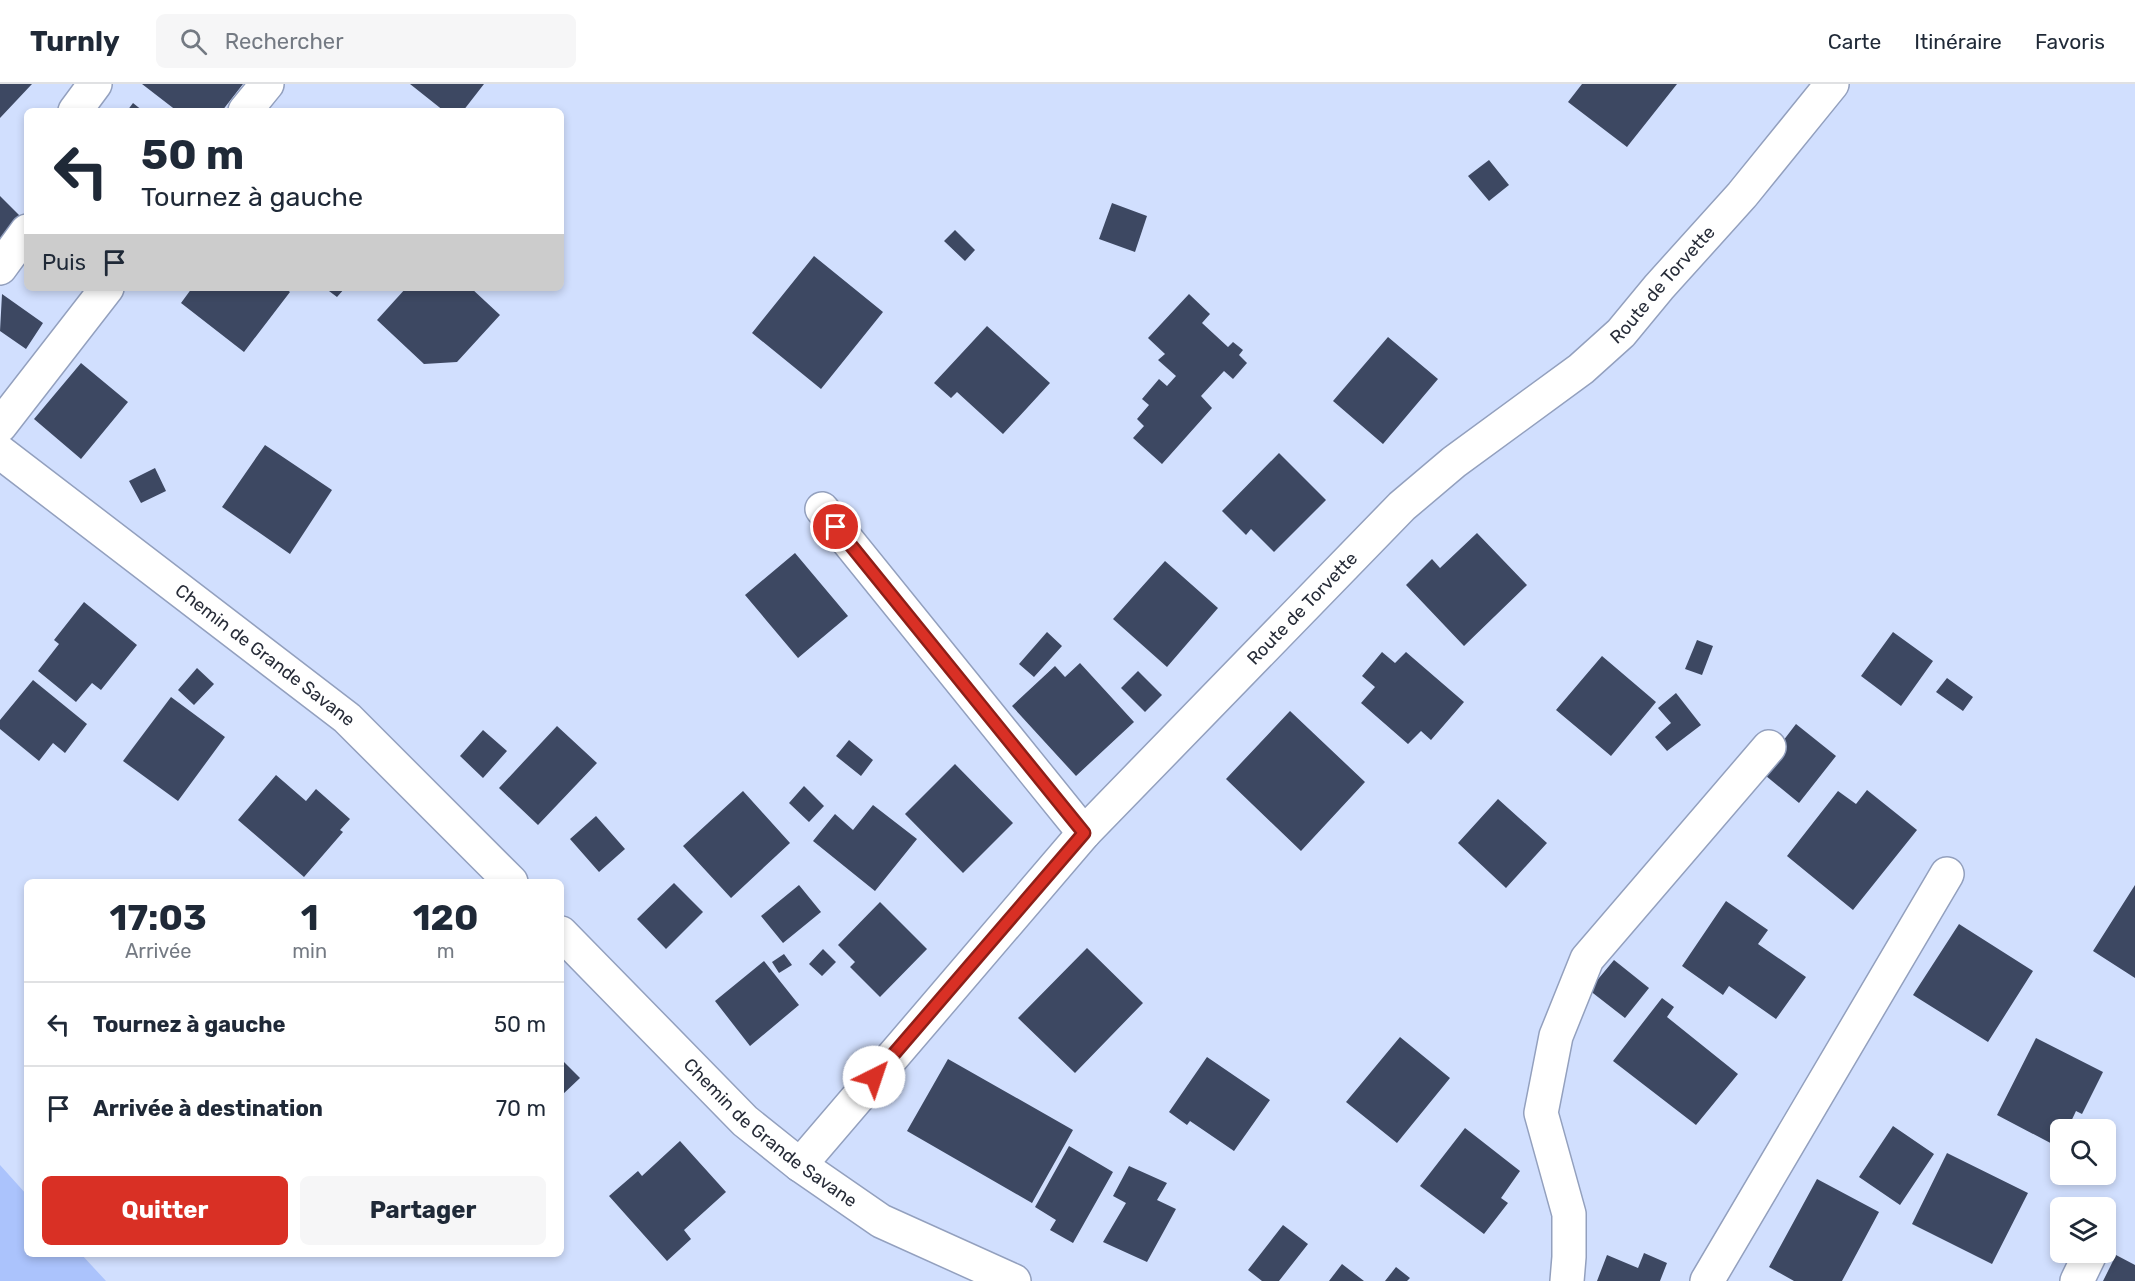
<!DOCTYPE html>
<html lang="fr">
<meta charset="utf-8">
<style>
:root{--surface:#fff;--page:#f6f6f7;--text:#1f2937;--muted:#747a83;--line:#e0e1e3;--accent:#d93025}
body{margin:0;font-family:Rubik,sans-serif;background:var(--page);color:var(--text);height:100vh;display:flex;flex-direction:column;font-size:22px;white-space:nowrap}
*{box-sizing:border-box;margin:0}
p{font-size:20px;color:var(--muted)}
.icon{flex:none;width:33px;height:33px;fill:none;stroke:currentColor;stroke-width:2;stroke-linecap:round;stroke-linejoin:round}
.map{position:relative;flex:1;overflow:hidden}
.sheet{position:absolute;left:24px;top:795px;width:540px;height:378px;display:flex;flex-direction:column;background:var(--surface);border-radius:9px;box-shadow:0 3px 9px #0003}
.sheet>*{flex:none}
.top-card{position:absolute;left:24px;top:24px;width:540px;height:183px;border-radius:9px;box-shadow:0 3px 9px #0003;background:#fff;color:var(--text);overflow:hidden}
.tools{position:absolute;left:2050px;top:1035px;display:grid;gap:12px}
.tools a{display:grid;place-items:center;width:66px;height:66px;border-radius:9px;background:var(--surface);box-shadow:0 3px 9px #0003;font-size:30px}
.pin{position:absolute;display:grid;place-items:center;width:51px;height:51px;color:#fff;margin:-26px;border:3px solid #fff;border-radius:50%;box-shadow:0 2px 6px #0007}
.me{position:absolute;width:66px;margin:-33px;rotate:41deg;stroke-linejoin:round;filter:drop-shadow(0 0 4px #0008)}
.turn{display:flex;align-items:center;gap:21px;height:126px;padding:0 18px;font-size:27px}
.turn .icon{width:78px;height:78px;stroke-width:2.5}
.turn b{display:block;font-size:42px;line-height:51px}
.then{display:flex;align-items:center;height:57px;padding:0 18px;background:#0003;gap:12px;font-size:22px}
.eta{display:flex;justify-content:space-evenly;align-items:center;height:102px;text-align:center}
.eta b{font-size:36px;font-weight:700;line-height:42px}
.action{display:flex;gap:12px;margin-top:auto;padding:12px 18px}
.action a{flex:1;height:69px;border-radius:9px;background:var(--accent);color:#fff;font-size:24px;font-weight:700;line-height:69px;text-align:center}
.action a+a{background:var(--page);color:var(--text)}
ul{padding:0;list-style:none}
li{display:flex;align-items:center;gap:18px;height:84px;padding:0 18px;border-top:2px solid var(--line)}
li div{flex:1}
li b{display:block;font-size:22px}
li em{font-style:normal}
header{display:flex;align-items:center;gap:36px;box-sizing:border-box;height:84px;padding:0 30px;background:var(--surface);border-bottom:2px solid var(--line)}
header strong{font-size:28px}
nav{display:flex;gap:33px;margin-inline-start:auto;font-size:21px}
.search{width:420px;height:54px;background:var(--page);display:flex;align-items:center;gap:15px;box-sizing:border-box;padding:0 21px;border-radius:9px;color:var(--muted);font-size:22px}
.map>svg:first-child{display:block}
.green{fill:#abc3fc}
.building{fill:#3d4862}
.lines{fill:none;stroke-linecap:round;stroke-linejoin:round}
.minor-casing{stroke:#93a0be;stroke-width:36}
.minor{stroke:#fff;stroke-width:33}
.route-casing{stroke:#8d1f18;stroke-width:15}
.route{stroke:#d93025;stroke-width:10}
.labels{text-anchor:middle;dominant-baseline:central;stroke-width:6;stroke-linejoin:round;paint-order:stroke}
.street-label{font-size:18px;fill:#272c38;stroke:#e3ecff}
</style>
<header>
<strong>Turnly</strong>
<div class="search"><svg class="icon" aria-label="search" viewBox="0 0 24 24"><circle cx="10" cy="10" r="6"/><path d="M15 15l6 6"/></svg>Rechercher</div>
<nav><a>Carte</a><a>Itinéraire</a><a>Favoris</a></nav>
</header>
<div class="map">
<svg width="2135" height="1197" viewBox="0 0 2135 1197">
<rect width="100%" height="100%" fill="#d1dffe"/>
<path class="green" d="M 0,1081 L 27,1111 L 27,1170 L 81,1170 L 106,1197 L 0,1197 Z"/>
<path class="building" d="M 0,0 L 32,0 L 0,34 Z
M 142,0 L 243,0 L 222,27 L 177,27 Z
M 410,0 L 484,0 L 463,27 L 444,27 Z
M 1582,0 L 1677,0 L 1627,63 L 1568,18 Z
M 133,19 L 143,27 L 127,27 Z
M 1489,76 L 1509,101 L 1489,117 L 1468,92 Z
M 0,112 L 24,136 L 0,160 Z
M 1112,119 L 1147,132 L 1135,168 L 1099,155 Z
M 955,146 L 975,166 L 965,177 L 944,157 Z
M 814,172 L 883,228 L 821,305 L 752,249 Z
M 192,204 L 285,204 L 290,208 L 244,268 L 181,219 Z
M 325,204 L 345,204 L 337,213 Z
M 406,204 L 471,204 L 500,231 L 457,278 L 424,280 L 377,236 Z
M 2,210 L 43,239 L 26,265 L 0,247 Z
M 1189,210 L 1210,230 L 1202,239 L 1228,263 L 1233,258 L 1243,266 L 1239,271 L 1247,279 L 1233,295 L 1224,287 L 1201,312 L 1212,324 L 1162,380 L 1133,354 L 1144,342 L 1137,335 L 1149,321 L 1142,315 L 1159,295 L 1167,302 L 1176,292 L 1158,276 L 1165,270 L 1148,254 Z
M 987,242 L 1050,299 L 1003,350 L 957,308 L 951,314 L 934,299 Z
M 1388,253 L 1438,295 L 1383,360 L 1333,317 Z
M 81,279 L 128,318 L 81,375 L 34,335 Z
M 265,361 L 332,406 L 290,470 L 222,423 Z
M 1279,369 L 1326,416 L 1274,468 L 1251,445 L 1246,451 L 1222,427 Z
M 155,384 L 166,407 L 141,419 L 129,397 Z
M 1477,449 L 1527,501 L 1464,562 L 1406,501 L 1432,475 L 1440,484 Z
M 795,469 L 848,532 L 798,574 L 745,511 Z
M 1165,477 L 1218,524 L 1167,583 L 1113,535 Z
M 84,518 L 137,561 L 101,606 L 92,599 L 76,618 L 38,587 L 59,560 L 54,556 Z
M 1047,548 L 1062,562 L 1034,593 L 1019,580 Z
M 1893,548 L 1933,577 L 1901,622 L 1861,592 Z
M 1697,556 L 1713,562 L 1702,591 L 1685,585 Z
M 1382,568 L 1395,579 L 1406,568 L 1464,618 L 1431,656 L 1421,647 L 1408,660 L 1361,619 L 1375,603 L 1362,592 Z
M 1602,572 L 1656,618 L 1611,672 L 1556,626 Z
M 1080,579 L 1134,638 L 1076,692 L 1012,622 L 1055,582 L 1065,593 Z
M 197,584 L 214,600 L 194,621 L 178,606 Z
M 1138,587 L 1162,611 L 1145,628 L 1121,604 Z
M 1947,594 L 1973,613 L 1963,627 L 1936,608 Z
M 33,596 L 87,640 L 65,669 L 53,659 L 39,677 L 0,645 L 0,636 Z
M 1676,609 L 1701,641 L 1667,667 L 1655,653 L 1671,639 L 1658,624 Z
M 171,613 L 225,653 L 178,717 L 123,677 Z
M 1290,627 L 1365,698 L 1301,767 L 1226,695 Z
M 1796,640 L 1836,672 L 1799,719 L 1760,687 Z
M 557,642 L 597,679 L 538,741 L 499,704 Z
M 483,646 L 507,667 L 483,694 L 460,672 Z
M 849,656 L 873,676 L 861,692 L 836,672 Z
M 955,680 L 1013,739 L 963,789 L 905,730 Z
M 276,691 L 306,717 L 316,705 L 350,735 L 340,746 L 343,748 L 304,793 L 238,736 Z
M 804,702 L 824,722 L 809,738 L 789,719 Z
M 1867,706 L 1917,746 L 1853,826 L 1787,772 L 1838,707 L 1856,720 Z
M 743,707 L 790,759 L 731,814 L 683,762 Z
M 1498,715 L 1547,759 L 1506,804 L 1458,759 Z
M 873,721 L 917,755 L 875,807 L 813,757 L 835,730 L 853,746 Z
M 596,732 L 625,765 L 599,788 L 570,755 Z
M 674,799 L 703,828 L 666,865 L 637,835 Z
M 799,801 L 821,828 L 783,859 L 761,832 Z
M 2135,801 L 2135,894 L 2093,867 Z
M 1726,817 L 1768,846 L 1758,860 L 1806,893 L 1776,935 L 1729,902 L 1723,911 L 1682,882 Z
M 880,818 L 927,865 L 880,913 L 850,883 L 855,878 L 838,861 Z
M 1959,840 L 2033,887 L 1988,958 L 1913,911 Z
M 1087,864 L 1143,919 L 1075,989 L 1018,934 Z
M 823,865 L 836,878 L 822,892 L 809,880 Z
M 784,870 L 792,881 L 779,889 L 772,878 Z
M 1614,876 L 1649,904 L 1625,934 L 1589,906 Z
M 764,877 L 799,921 L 750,962 L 715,917 Z
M 1662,914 L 1674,923 L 1667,933 L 1738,990 L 1696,1041 L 1613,977 Z
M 1400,953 L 1450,994 L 1397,1059 L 1346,1018 Z
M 2036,954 L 2103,988 L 2082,1030 L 2076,1027 L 2067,1046 L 2061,1046 L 2061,1057 L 2058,1063 L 1997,1031 Z
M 1207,973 L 1270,1016 L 1234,1067 L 1190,1037 L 1187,1041 L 1169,1028 Z
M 561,975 L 580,994 L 561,1012 Z
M 948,975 L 1073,1046 L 1032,1119 L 907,1047 Z
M 1893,1042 L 1934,1070 L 1900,1121 L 1859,1093 Z
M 1465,1044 L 1520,1087 L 1501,1114 L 1508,1119 L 1484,1150 L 1420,1102 Z
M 680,1057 L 726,1108 L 684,1146 L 691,1155 L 667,1177 L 609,1112 L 638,1087 L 642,1092 Z
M 1069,1062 L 1113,1088 L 1073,1159 L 1050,1146 L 1056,1136 L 1035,1123 Z
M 1947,1069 L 2028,1109 L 1992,1180 L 1912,1140 Z
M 1129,1082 L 1167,1099 L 1157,1116 L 1176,1125 L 1147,1178 L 1103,1158 L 1126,1119 L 1113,1112 Z
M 1817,1095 L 1879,1128 L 1842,1197 L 1794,1197 L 1769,1183 Z
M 1283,1141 L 1308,1160 L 1279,1197 L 1262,1197 L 1248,1186 Z
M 1644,1169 L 1667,1179 L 1660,1197 L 1597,1197 L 1607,1171 L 1638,1184 Z
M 2116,1171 L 2135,1181 L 2135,1197 L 2103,1197 Z
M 1342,1180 L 1364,1197 L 1329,1197 Z
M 1396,1183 L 1410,1194 L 1407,1197 L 1385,1197 Z"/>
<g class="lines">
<g class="minor-casing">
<g id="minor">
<path d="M 75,27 L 95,0"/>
<path d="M 245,27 L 267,0"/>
<path d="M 0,184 L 27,147"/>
<path d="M 0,342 L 107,204"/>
<path id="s1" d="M 0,368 L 347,634 L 511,798"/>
<path d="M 822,425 L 1084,749"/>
<path id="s2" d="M 561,849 L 745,1037 L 800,1081 L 881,1137 L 1014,1197"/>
<path id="s3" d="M 800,1081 L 1084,749 L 1402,422 L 1454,378 L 1581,285 L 1621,249 L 1659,203 L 1742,111 L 1832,0"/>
<path d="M 1567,1197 L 1569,1173 L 1569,1130 L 1541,1029 L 1556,952 L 1587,875 L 1769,663"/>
<path d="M 1707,1197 L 1947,790"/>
<path d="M 2077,1197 L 2091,1168"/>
</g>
</g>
<use href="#minor" class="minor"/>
</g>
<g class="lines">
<g class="route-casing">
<path id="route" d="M 836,443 L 1084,749 L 874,993"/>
</g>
<use href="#route" class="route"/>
</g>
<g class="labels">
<g class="street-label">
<text stroke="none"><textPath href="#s3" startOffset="1236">Route de Torvette</textPath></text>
<text stroke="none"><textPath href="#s3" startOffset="750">Route de Torvette</textPath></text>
<text stroke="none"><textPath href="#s1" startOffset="334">Chemin de Grande Savane</textPath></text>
<text stroke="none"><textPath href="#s2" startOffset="290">Chemin de Grande Savane</textPath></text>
</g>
</g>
</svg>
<div class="tools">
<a><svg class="icon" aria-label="search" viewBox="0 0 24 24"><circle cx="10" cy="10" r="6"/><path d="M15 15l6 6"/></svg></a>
<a><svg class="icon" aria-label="layers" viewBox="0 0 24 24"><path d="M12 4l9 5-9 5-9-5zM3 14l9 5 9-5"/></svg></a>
</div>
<div class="pin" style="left:836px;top:443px;background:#d93025"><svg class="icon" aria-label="arrive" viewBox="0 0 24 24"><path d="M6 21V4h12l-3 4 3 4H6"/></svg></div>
<svg class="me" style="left:874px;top:993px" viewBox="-20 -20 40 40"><circle r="19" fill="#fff"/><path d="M0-13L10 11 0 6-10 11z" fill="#d93025"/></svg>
<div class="top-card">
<div class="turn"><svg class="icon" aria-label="left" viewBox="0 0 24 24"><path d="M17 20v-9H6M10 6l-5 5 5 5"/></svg><div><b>50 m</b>Tournez à gauche</div></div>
<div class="then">Puis<svg class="icon" aria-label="arrive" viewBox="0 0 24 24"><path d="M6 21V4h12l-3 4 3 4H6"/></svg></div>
</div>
<section class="sheet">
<div class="eta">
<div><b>17:03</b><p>Arrivée</p></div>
<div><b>1</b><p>min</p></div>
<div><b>120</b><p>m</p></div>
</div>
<ul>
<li><svg class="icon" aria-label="left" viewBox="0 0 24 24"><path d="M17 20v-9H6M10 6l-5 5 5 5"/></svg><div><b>Tournez à gauche</b></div><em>50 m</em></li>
<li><svg class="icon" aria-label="arrive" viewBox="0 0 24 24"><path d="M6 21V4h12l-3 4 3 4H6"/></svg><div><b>Arrivée à destination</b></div><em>70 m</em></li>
</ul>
<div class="action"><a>Quitter</a><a>Partager</a></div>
</section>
</div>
